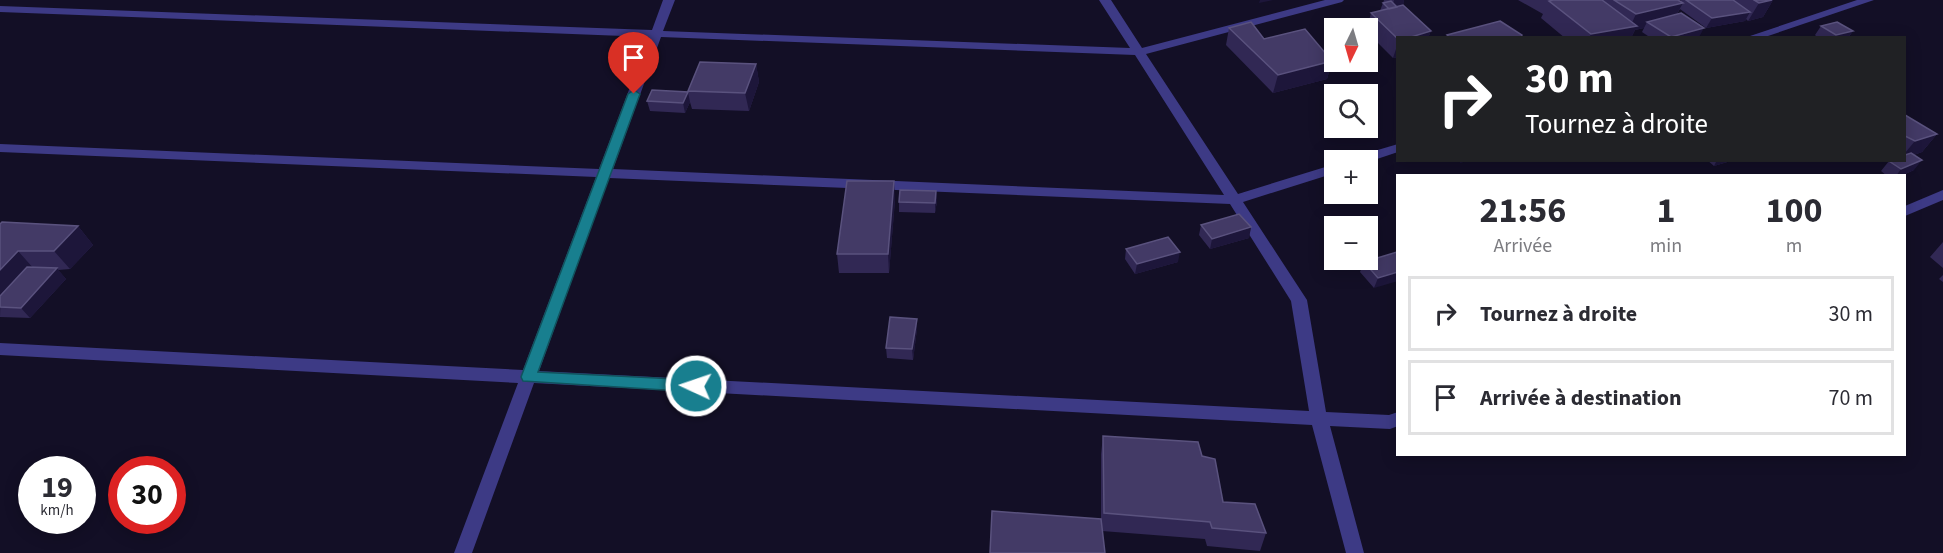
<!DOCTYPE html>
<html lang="fr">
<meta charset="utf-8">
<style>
:root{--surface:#fff;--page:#f7f7f7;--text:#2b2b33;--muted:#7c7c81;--line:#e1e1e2}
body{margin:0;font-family:"Source Sans 3",sans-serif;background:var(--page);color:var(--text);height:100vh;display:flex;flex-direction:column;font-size:22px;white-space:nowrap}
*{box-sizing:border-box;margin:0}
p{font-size:20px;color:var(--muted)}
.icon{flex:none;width:33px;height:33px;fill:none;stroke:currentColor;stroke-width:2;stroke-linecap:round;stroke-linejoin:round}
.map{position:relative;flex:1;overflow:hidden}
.details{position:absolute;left:1396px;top:174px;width:510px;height:282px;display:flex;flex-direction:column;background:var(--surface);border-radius:0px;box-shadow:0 3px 15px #0003}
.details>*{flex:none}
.hud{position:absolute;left:1396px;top:36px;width:510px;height:126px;border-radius:0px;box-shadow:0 3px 15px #0003;background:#202124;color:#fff;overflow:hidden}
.needle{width:39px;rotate:185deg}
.controls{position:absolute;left:1324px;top:18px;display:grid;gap:12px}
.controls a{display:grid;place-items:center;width:54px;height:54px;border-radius:0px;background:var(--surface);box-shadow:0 3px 15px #0003;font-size:30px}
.speed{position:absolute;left:18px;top:456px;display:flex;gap:12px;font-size:30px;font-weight:700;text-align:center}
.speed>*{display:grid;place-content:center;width:78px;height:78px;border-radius:50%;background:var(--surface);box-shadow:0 3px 15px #0003;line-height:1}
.speed small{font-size:15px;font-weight:400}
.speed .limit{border:9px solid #d22;background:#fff;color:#111}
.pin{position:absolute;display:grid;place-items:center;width:51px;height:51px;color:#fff;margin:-62px -26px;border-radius:50% 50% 50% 0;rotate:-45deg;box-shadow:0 0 6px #0007}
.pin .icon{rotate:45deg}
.me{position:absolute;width:66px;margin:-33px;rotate:273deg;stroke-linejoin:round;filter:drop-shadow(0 0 4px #0008)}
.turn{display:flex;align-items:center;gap:21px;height:126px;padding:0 30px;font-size:27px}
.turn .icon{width:78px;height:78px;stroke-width:2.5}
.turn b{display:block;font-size:42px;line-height:51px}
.eta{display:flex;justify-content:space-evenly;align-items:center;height:102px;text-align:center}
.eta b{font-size:36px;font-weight:700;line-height:42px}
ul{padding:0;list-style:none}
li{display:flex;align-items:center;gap:18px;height:75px;margin:0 12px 9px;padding:0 18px;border:3px solid var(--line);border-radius:0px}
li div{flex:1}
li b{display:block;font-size:22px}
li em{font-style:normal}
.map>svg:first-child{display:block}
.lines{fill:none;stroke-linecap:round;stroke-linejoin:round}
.minor{fill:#3d3a85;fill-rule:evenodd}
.wall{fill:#312854}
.shaded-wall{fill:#1d163a}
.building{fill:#433a66;stroke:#5a527e;stroke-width:1.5}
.route{fill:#187f8f;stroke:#10535d;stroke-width:1.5}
</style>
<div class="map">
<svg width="1943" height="553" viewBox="0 0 1943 553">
<rect width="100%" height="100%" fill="#130f26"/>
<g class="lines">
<path class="minor" d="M 663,0 L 675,0 L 663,31 L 1130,48 L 1099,0 L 1111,0 L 1142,48 L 1325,0 L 1344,0 L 1342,2 L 1146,54 L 1238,194 L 1335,164 L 1335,173 L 1243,202 L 1307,300 L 1326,412 L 1389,415 L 1398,412 L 1398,426 L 1390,429 L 1330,426 L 1364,553 L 1346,553 L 1312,425 L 534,383 L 472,553 L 454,553 L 518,383 L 0,355 L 0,343 L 523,370 L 596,177 L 0,152 L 0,144 L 599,169 L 649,37 L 0,12 L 0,6 L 652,30 ZM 661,37 L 1135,55 L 1224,195 L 613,169 ZM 609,178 L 1230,204 L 1291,301 L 1309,411 L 539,371 Z
M 1857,0 L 1874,0 L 1762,38 L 1744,38 Z
M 1398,144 L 1398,152 L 1368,162 L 1352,160 L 1354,157 Z
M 1943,190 L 1943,200 L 1905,216 L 1905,206 Z"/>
</g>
<path class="wall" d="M 1384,0 L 1404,0 L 1403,5 L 1431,31 L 1428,38 L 1398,38 L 1398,57 L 1393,58 L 1368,33 L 1368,28 L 1367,28 L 1371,13 L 1380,11 Z
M 1518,0 L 1678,0 L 1680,2 L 1681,0 L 1775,0 L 1773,0 L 1763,17 L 1748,21 L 1746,19 L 1745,21 L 1706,28 L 1680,9 L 1677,14 L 1698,38 L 1651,38 L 1642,32 L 1644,28 L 1635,30 L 1631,38 L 1565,38 L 1541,18 L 1543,14 Z
M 1821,26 L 1853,31 L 1848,38 L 1818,38 L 1815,35 Z
M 1229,28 L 1332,61 L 1327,79 L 1273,93 L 1226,45 Z
M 700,62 L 756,64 L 759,82 L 749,111 L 692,109 L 690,102 L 685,113 L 650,111 L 647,101 L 688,92 Z
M 1905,115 L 1937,134 L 1922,152 L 1914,155 L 1914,170 L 1901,176 L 1887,176 L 1881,171 L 1889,161 L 1905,160 Z
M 1707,160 L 1734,160 L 1714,166 Z
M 936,191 L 937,201 L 935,213 L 899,212 L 899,202 Z
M 895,200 L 889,273 L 839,273 L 837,254 Z
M 2,222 L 78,226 L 93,245 L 70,269 L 58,270 L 66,279 L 30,318 L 0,317 Z
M 1201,225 L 1251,227 L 1249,238 L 1210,249 L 1199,235 Z
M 1943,242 L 1943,268 L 1930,257 Z
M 1126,249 L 1178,262 L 1135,274 L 1125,259 Z
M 1398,253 L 1374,288 L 1360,272 L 1364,262 Z
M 1943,275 L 1943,282 L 1939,279 Z
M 917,319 L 917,329 L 913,360 L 887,358 L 886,348 Z
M 1103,436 L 1202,456 L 1223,502 L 1266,533 L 1260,551 L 1207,546 L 1205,539 L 1102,531 L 1101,523 L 1101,454 Z"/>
<path class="shaded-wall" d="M 1260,0 L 1273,0 L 1259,3 Z
M 1394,0 L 1404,0 L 1403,6 L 1392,9 Z
M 1755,0 L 1775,0 L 1773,0 L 1763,17 L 1748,21 L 1759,3 Z
M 1683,3 L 1673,21 L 1647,22 L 1644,28 L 1635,30 L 1631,38 L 1589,38 L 1591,34 L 1630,27 L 1636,14 Z
M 1750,12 L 1745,21 L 1706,28 L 1712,18 Z
M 1704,28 L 1699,37 L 1671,38 Z
M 1431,31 L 1428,38 L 1408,38 Z
M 1853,31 L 1848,38 L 1834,38 L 1836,35 Z
M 1398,43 L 1398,57 L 1393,58 Z
M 1332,61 L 1327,79 L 1273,93 L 1278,75 Z
M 756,64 L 759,82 L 749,111 L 745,93 Z
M 688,92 L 690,102 L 685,113 L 683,103 Z
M 1937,134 L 1922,152 L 1905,158 L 1905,153 L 1915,141 Z
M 1461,160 L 1470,160 L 1460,163 Z
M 1717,160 L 1734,160 L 1714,166 Z
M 1922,160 L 1914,170 L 1901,176 L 1896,176 L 1901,169 Z
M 894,181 L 895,200 L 889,273 L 888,254 Z
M 936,191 L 937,201 L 935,213 L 935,203 Z
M 78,226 L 93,245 L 70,269 L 54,251 Z
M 1251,227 L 1249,238 L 1210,249 L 1212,239 Z
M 18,251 L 35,270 L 0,306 L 0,270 Z
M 1180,252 L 1178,262 L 1135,274 L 1137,264 Z
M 57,268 L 66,279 L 30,318 L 21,308 Z
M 1398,272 L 1398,281 L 1374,288 L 1378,278 Z
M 917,319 L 917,329 L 913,360 L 912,349 Z"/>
<path class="building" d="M 1553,0 L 1602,0 L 1637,26 L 1591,34 L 1549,1 Z
M 1614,0 L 1678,0 L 1683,3 L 1636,14 Z
M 1686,0 L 1733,0 L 1750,12 L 1712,18 Z
M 1754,0 L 1772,0 L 1759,3 Z
M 1391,1 L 1397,7 L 1389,9 L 1383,3 Z
M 1403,5 L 1431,31 L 1408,38 L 1398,38 L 1398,39 L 1371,13 Z
M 1681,13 L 1704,28 L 1671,37 L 1647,22 Z
M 1500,21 L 1522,35 L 1521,38 L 1450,38 L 1447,35 Z
M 1251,22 L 1264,39 L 1305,29 L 1332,61 L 1278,75 L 1229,28 Z
M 1837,22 L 1853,31 L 1836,35 L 1821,26 Z
M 700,62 L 756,64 L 745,93 L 688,91 Z
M 652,90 L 688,92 L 683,103 L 647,101 Z
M 1905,115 L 1937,134 L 1915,141 L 1905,136 Z
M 1911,153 L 1922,160 L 1901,169 L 1889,161 L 1905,160 L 1905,155 Z
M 847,181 L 894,181 L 888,254 L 837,254 Z
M 900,190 L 936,191 L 935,203 L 899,202 Z
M 1239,214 L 1251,227 L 1212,239 L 1201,225 Z
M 2,222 L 78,226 L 54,251 L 18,251 L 0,270 L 0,224 Z
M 1168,237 L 1180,252 L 1137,264 L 1126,249 Z
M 1397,252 L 1398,272 L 1378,278 L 1364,262 Z
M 27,267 L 57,268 L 21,308 L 0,307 L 0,296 Z
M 890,317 L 917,319 L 912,349 L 886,348 Z
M 1103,436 L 1198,442 L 1202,456 L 1215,459 L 1223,502 L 1255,504 L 1266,533 L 1212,528 L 1210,522 L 1104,513 Z
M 992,511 L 1101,519 L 1105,553 L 990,553 Z"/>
<path class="route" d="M 634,90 L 640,94 L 538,372 L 696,380 L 701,382 L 704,386 L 701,390 L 696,392 L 523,381 L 521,377 L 628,94 Z"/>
</svg>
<div class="controls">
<a><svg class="needle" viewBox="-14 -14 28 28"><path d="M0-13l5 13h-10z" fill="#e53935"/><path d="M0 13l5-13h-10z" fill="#7c7c81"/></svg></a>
<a><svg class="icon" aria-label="search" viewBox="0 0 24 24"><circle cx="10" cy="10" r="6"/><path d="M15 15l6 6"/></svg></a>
<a>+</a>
<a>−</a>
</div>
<div class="speed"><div>19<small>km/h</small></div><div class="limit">30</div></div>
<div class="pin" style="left:634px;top:94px;background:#d93025"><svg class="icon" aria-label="arrive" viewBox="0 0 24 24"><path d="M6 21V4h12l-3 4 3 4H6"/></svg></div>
<svg class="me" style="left:696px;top:386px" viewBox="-20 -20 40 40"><circle r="17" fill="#187f8f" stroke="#fff" stroke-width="3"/><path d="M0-11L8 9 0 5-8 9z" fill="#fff"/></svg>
<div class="hud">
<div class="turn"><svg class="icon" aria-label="right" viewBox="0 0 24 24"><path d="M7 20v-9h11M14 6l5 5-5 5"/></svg><div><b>30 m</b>Tournez à droite</div></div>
</div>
<section class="details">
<div class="eta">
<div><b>21:56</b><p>Arrivée</p></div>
<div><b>1</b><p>min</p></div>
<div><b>100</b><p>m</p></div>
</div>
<ul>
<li><svg class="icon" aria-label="right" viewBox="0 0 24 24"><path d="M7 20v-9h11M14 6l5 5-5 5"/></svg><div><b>Tournez à droite</b></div><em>30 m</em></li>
<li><svg class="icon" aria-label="arrive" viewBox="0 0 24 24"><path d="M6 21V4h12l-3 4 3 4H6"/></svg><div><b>Arrivée à destination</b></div><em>70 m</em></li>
</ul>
</section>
</div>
